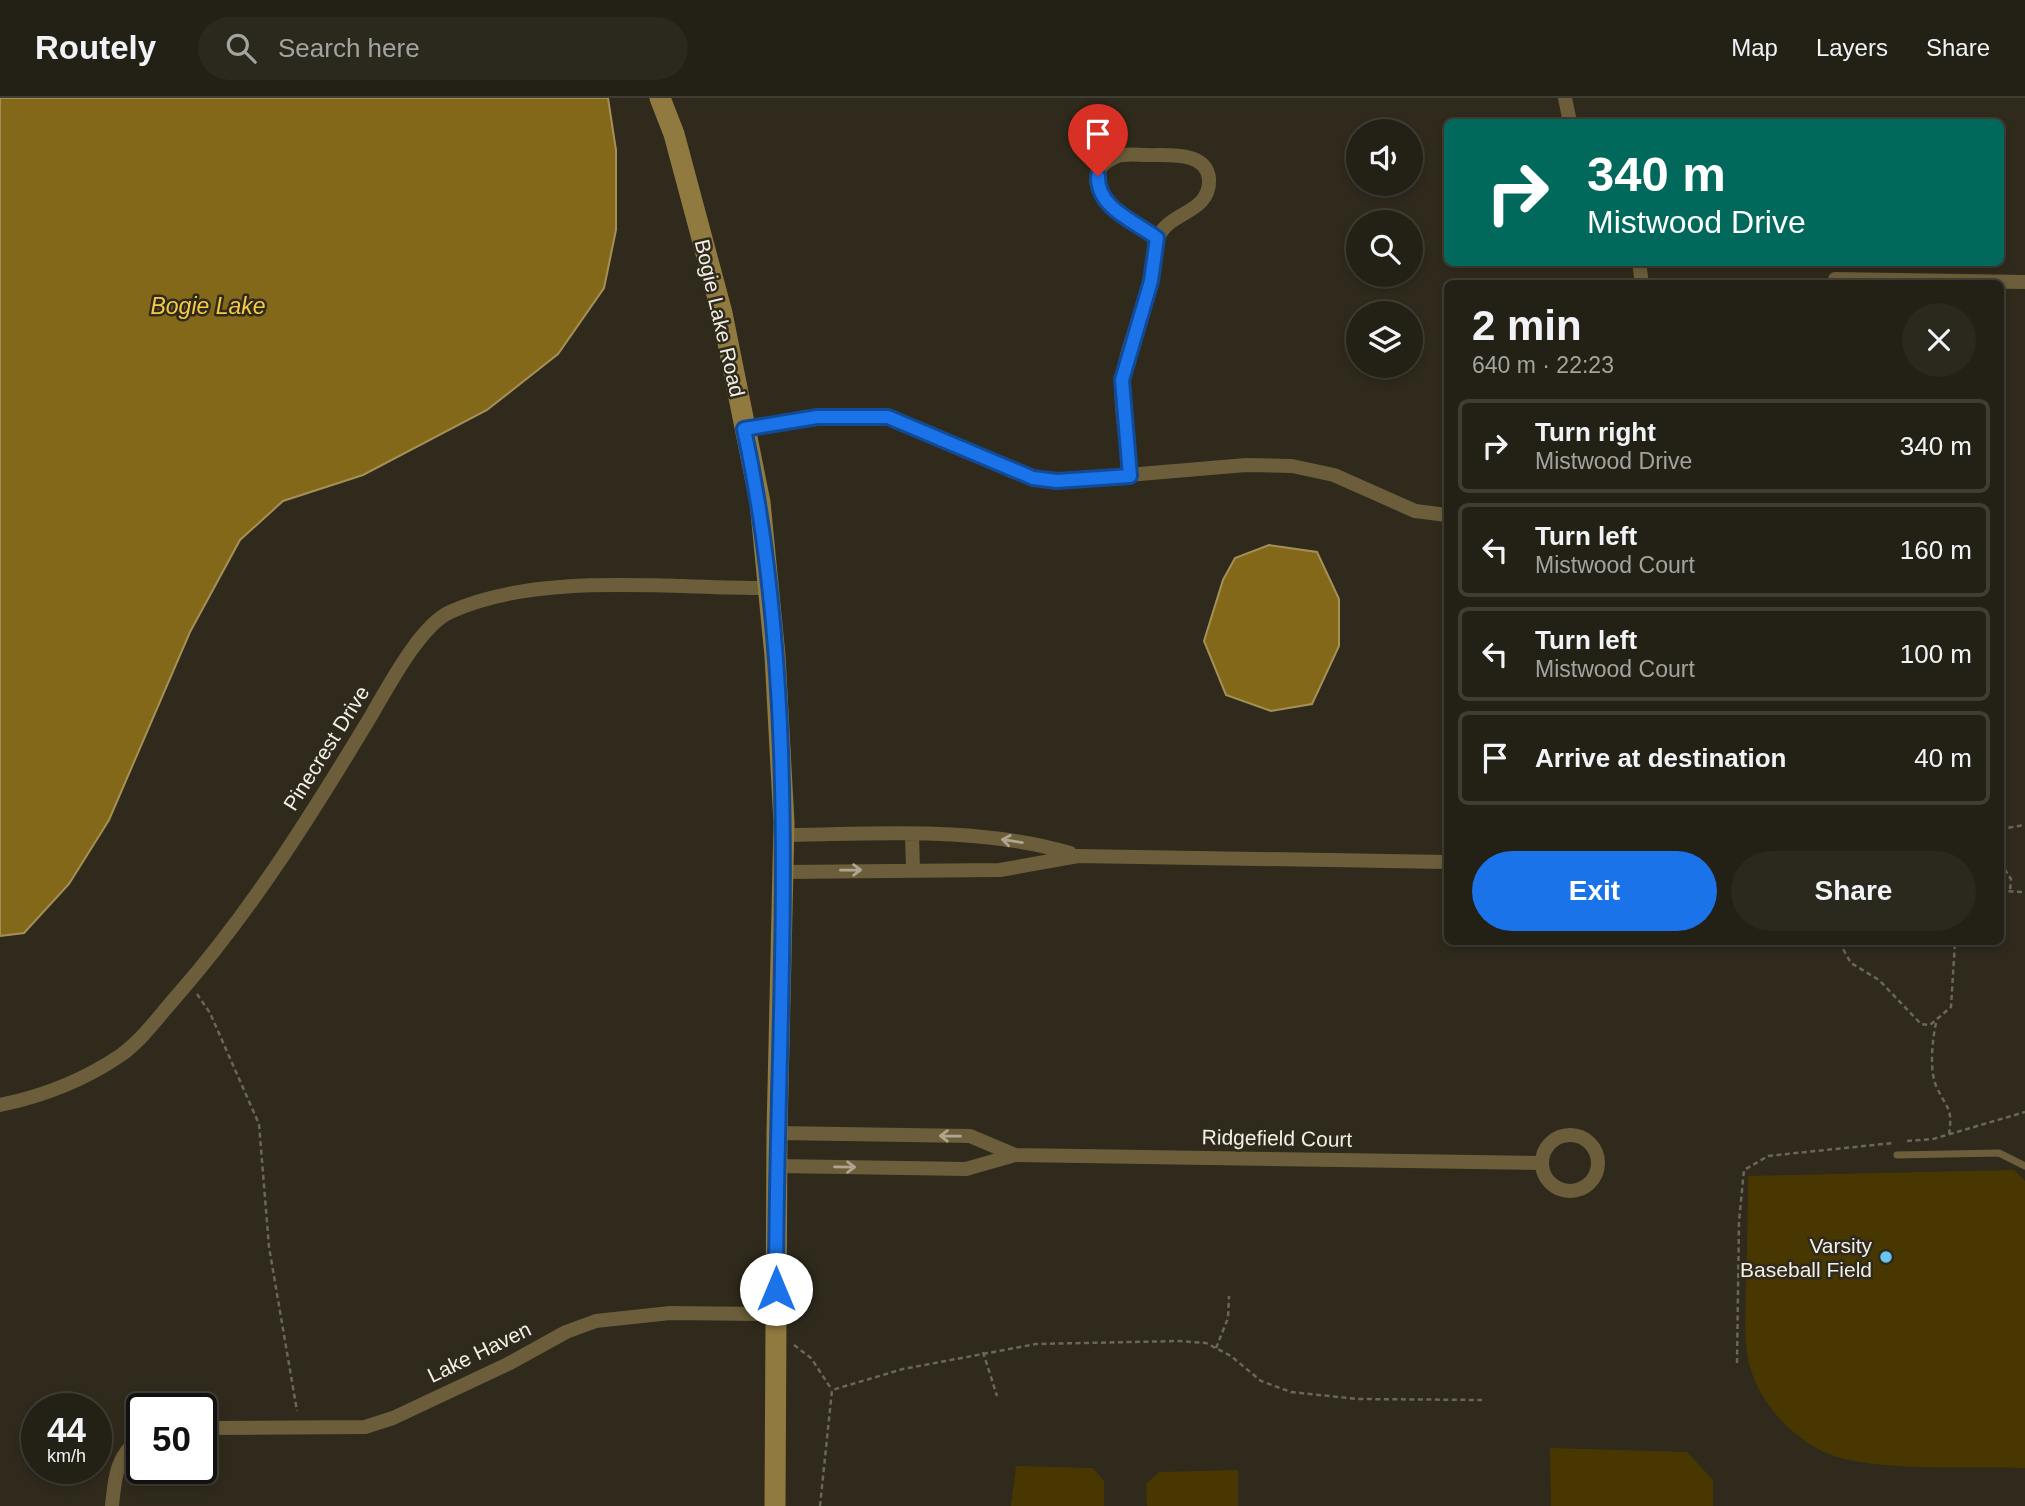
<!DOCTYPE html>
<meta charset="utf-8">
<style>
:root{--surface:#232015;--page:#2b281e;--text:#f1f3f6;--muted:#a3a3a0;--line:#403e34;--accent:#1a73e8}
body{margin:0;font-family:Arial,sans-serif;background:var(--page);color:var(--text);height:100vh;display:flex;flex-direction:column;font-size:26px;white-space:nowrap}
*{box-sizing:border-box;margin:0}
p{font-size:23px;color:var(--muted)}
.icon{flex:none;width:38px;height:38px;fill:none;stroke:currentColor;stroke-width:2;stroke-linecap:round;stroke-linejoin:round}
.map{position:relative;flex:1;overflow:hidden}
.details{position:absolute;left:1444px;top:182px;width:560px;height:665px;display:flex;flex-direction:column;background:var(--surface);border-radius:10px;box-shadow:0 4px 10px #0003,0 0 0 2px var(--line)}
.details>*{flex:none}
.top-card{position:absolute;left:1444px;top:21px;width:560px;height:147px;border-radius:10px;box-shadow:0 4px 10px #0003,0 0 0 2px var(--line);background:#00695c;color:#fff;overflow:hidden}
.tools{position:absolute;left:1346px;top:21px;display:grid;gap:14px}
.tools a{display:grid;place-items:center;width:77px;height:77px;border-radius:50%;background:var(--surface);box-shadow:0 4px 10px #0003,0 0 0 2px var(--line);font-size:35px}
.speed{position:absolute;left:21px;top:1295px;display:flex;gap:14px;font-size:35px;font-weight:700;text-align:center}
.speed>*{display:grid;place-content:center;width:91px;height:91px;border-radius:50%;background:var(--surface);box-shadow:0 4px 10px #0003,0 0 0 2px var(--line);line-height:1}
.speed small{font-size:18px;font-weight:400}
.speed .limit{border:4px solid #111;border-radius:10px;background:#fff;color:#111}
.pin{position:absolute;display:grid;place-items:center;width:60px;height:60px;color:#fff;margin:-72px -30px;border-radius:50% 50% 50% 0;rotate:-45deg;box-shadow:0 0 7px #0007}
.pin .icon{rotate:45deg}
.me{position:absolute;width:77px;margin:-38px;rotate:0deg;stroke-linejoin:round;filter:drop-shadow(0 0 5px #0008)}
.turn{display:flex;align-items:center;gap:24px;height:147px;padding:0 28px;font-size:32px}
.turn .icon{width:91px;height:91px;stroke-width:2.5}
.turn b{display:block;font-size:49px;line-height:60px}
.round{display:grid;place-items:center;flex:none;width:74px;height:74px;border-radius:37px;background:var(--page)}
.overview{display:flex;align-items:center;justify-content:space-between;height:119px;padding:0 28px}
h1{font-size:42px;font-weight:600;line-height:52px}
.cta{display:flex;gap:14px;margin-top:auto;padding:14px 28px}
.cta a{flex:1;height:80px;border-radius:42px;background:var(--accent);color:#fff;font-size:28px;font-weight:600;line-height:80px;text-align:center}
.cta a+a{background:var(--page);color:var(--text)}
ul{padding:0;list-style:none}
li{display:flex;align-items:center;gap:21px;height:94px;margin:0 14px 10px;padding:0 14px;border:4px solid var(--line);border-radius:10px}
li div{flex:1}
li b{display:block;font-size:26px}
li em{font-style:normal}
header{display:flex;align-items:center;gap:42px;box-sizing:border-box;height:98px;padding:0 35px;background:var(--surface);border-bottom:2px solid var(--line)}
header strong{font-size:33px}
nav{display:flex;gap:38px;margin-inline-start:auto;font-size:24px}
.search{width:490px;height:63px;background:var(--page);display:flex;align-items:center;gap:18px;box-sizing:border-box;padding:0 24px;border-radius:38px;color:var(--muted);font-size:26px}
.map>svg:first-child{display:block}
.green{fill:#483701}
.water{fill:#83681a;stroke:#a49057;stroke-width:2}
.lines{fill:none;stroke-linecap:round;stroke-linejoin:round}
.path{stroke:#6b665a;stroke-width:2.5;stroke-dasharray:5 3.5;stroke-linecap:butt}
.lane{stroke:#6c5e3a;stroke-width:7}
.street{stroke:#6c5e3a;stroke-width:14}
.secondary{stroke:#917a3f;stroke-width:21}
.oneway{stroke:#afa690}
.route-casing{stroke:#114b97;stroke-width:18}
.route{stroke:#1a73e8;stroke-width:12}
.poi-dot{fill:#6ac3f1;stroke:#2f2a1c;stroke-width:2.5}
.labels{text-anchor:middle;dominant-baseline:central;stroke-width:5;stroke-linejoin:round;paint-order:stroke}
.street-label{font-size:21px;fill:#f2efe6;stroke:#2f2a1c}
.poi-label{font-size:21px;fill:#f2efe6;stroke:#2f2a1c;text-anchor:end}
.water-label{font-size:23px;font-style:italic;fill:#f8c945;stroke:#2f2a1c}
</style>
<header>
<strong>Routely</strong>
<div class="search"><svg class="icon" aria-label="search" viewBox="0 0 24 24"><circle cx="10" cy="10" r="6"/><path d="M15 15l6 6"/></svg>Search here</div>
<nav><a>Map</a><a>Layers</a><a>Share</a></nav>
</header>
<div class="map">
<svg width="2025" height="1408" viewBox="0 0 2025 1408">
<rect width="100%" height="100%" fill="#2f2a1c"/>
<path class="green" d="M 2014,1072 L 2025,1083 L 2025,1370 C 1970,1368 1897,1373 1845,1361 C 1802,1351 1762,1311 1750,1269 C 1743,1243 1746,1215 1746,1189 C 1747,1152 1748,1115 1748,1078 Z
M 1550,1350 L 1687,1354 L 1713,1382 L 1713,1408 L 1551,1408 Z
M 1016,1368 L 1093,1370 L 1104,1383 L 1104,1408 L 1011,1408 Z
M 1238,1372 L 1238,1408 L 1147,1408 L 1146,1386 L 1159,1374 Z"/>
<path class="water" d="M 0,0 L 608,0 L 616,52 L 616,132 L 604,190 L 558,256 L 487,312 L 363,377 L 283,403 L 240,442 L 190,534 L 109,722 L 69,786 L 24,835 L 0,838 Z
M 1269,447 L 1317,454 L 1339,501 L 1339,548 L 1312,606 L 1271,613 L 1226,597 L 1204,543 L 1223,482 L 1235,460 Z"/>
<g class="lines">
<path class="path" d="M 2000,731 L 2025,727
M 2000,741 L 2003,731
M 2000,764 L 2011,781 L 2010,793
M 2000,793 L 2025,794
M 1839,844 L 1851,865 L 1879,882 L 1921,926 L 1930,927 L 1951,909 L 1955,844
M 197,896 L 210,915 L 259,1026 L 269,1149 L 297,1313
M 1936,925 C 1932,944 1929,973 1937,990 C 1947,1011 1953,1010 1949,1036
M 1907,1043 L 1933,1041 L 2025,1014
M 794,1247 L 811,1260 L 832,1292
M 1216,1250 L 1228,1220 L 1229,1198
M 983,1254 L 997,1298
M 1737,1265 L 1739,1123 L 1744,1072 L 1768,1058 L 1893,1045
M 820,1408 L 832,1292 L 903,1271 L 1036,1246 L 1179,1243 L 1206,1245 L 1231,1258 L 1261,1283 L 1291,1294 L 1357,1301 L 1482,1302"/>
<path class="lane" d="M 1897,1057 L 1999,1055 L 2025,1068"/>
<path class="street" d="M 1565,0 L 1570,24
M 1639,164 L 1642,186
M 1835,181 L 2025,184
M 744,331 L 817,319 L 888,319 L 999,367 L 1033,380 L 1057,383 L 1246,367 L 1292,368 L 1334,377 L 1415,413 L 1447,417
M 1130,378 C 1128,351 1119,306 1122,282 C 1126,249 1142,217 1150,185 C 1154,171 1154,156 1157,143 C 1165,113 1211,117 1209,81 C 1207,52 1166,58 1146,57 C 1137,57 1123,55 1115,59 C 1061,86 1137,125 1157,140
M 784,737 C 878,736 978,728 1070,755
M 912,737 L 913,771
M 783,774 L 1000,772 L 1078,758 L 1447,764
M 0,1007 C 44,998 83,983 121,957 C 142,942 159,918 175,900 C 250,815 310,719 368,623 C 386,593 419,528 450,514 C 539,473 672,491 769,490
M 777,1035 L 970,1038 L 1015,1057
M1542 1065a28 28 0 1 1 56 0a28 28 0 1 1-56 0Z
M 777,1068 L 966,1071 L 1015,1057 L 1540,1065
M 201,1330 L 365,1329 L 393,1320 L 508,1266 L 566,1234 L 596,1223 L 670,1215 L 776,1216
M 112,1408 C 115,1378 116,1357 142,1339"/>
<path class="secondary" d="M 660,0 L 674,36 L 722,215 L 760,404 L 775,558 L 784,725 L 777,1035 L 775,1408"/>
</g>
<defs><path id="oneway-shaft" d="M-6 0H5M1.5-3L5.5 0L1.5 3" fill="none" stroke-width="1.6" stroke-linecap="round" stroke-linejoin="round" transform="scale(1.75)"/></defs>
<g class="oneway">
<use href="#oneway-shaft" transform="translate(1012 743) rotate(-171)"/>
<use href="#oneway-shaft" transform="translate(851 772) rotate(-1)"/>
<use href="#oneway-shaft" transform="translate(950 1038) rotate(-179)"/>
<use href="#oneway-shaft" transform="translate(845 1069) rotate(1)"/>
</g>
<g class="lines">
<g class="route-casing">
<path id="route" d="M 776,1191 C 776,905 805,613 744,331 L 817,319 L 888,319 L 1033,380 L 1057,383 L 1130,378 L 1122,282 L 1151,183 L 1157,140 C 1134,123 1097,110 1098,78"/>
</g>
<use href="#route" class="route"/>
</g>
<circle class="poi-dot" cx="1886" cy="1159" r="7"/>
<g class="labels">
<g class="street-label">
<text transform="translate(720 220) rotate(77)">Bogie Lake Road</text>
<text transform="translate(326 650) rotate(-58)">Pinecrest Drive</text>
<text transform="translate(1277 1040) rotate(1)">Ridgefield Court</text>
<text transform="translate(479 1254) rotate(-26)">Lake Haven</text>
</g>
<g class="poi-label">
<text x="1872" y="1147">Varsity<tspan x="1872" dy="24">Baseball Field</tspan></text>
</g>
<g class="water-label">
<text x="208" y="208">Bogie Lake</text>
</g>
</g>
</svg>
<div class="tools">
<a><svg class="icon" aria-label="sound" viewBox="0 0 24 24"><path d="M4 9h4l5-4v14l-5-4H4zM17 9q2 3 0 6"/></svg></a>
<a><svg class="icon" aria-label="search" viewBox="0 0 24 24"><circle cx="10" cy="10" r="6"/><path d="M15 15l6 6"/></svg></a>
<a><svg class="icon" aria-label="layers" viewBox="0 0 24 24"><path d="M12 4l9 5-9 5-9-5zM3 14l9 5 9-5"/></svg></a>
</div>
<div class="speed"><div>44<small>km/h</small></div><div class="limit">50</div></div>
<div class="pin" style="left:1098px;top:78px;background:#d93025"><svg class="icon" aria-label="arrive" viewBox="0 0 24 24"><path d="M6 21V4h12l-3 4 3 4H6"/></svg></div>
<svg class="me" style="left:776px;top:1191px" viewBox="-20 -20 40 40"><circle r="19" fill="#fff"/><path d="M0-13L10 11 0 6-10 11z" fill="#1a73e8"/></svg>
<div class="top-card">
<div class="turn"><svg class="icon" aria-label="right" viewBox="0 0 24 24"><path d="M7 20v-9h11M14 6l5 5-5 5"/></svg><div><b>340 m</b>Mistwood Drive</div></div>
</div>
<section class="details">
<div class="overview"><div><h1>2 min</h1><p>640 m · 22:23</p></div><a class="round"><svg class="icon" aria-label="close" viewBox="0 0 24 24"><path d="M6 6l12 12M18 6L6 18"/></svg></a></div>
<ul>
<li><svg class="icon" aria-label="right" viewBox="0 0 24 24"><path d="M7 20v-9h11M14 6l5 5-5 5"/></svg><div><b>Turn right</b><p>Mistwood Drive</p></div><em>340 m</em></li>
<li><svg class="icon" aria-label="left" viewBox="0 0 24 24"><path d="M17 20v-9H6M10 6l-5 5 5 5"/></svg><div><b>Turn left</b><p>Mistwood Court</p></div><em>160 m</em></li>
<li><svg class="icon" aria-label="left" viewBox="0 0 24 24"><path d="M17 20v-9H6M10 6l-5 5 5 5"/></svg><div><b>Turn left</b><p>Mistwood Court</p></div><em>100 m</em></li>
<li><svg class="icon" aria-label="arrive" viewBox="0 0 24 24"><path d="M6 21V4h12l-3 4 3 4H6"/></svg><div><b>Arrive at destination</b></div><em>40 m</em></li>
</ul>
<div class="cta"><a>Exit</a><a>Share</a></div>
</section>
</div>
